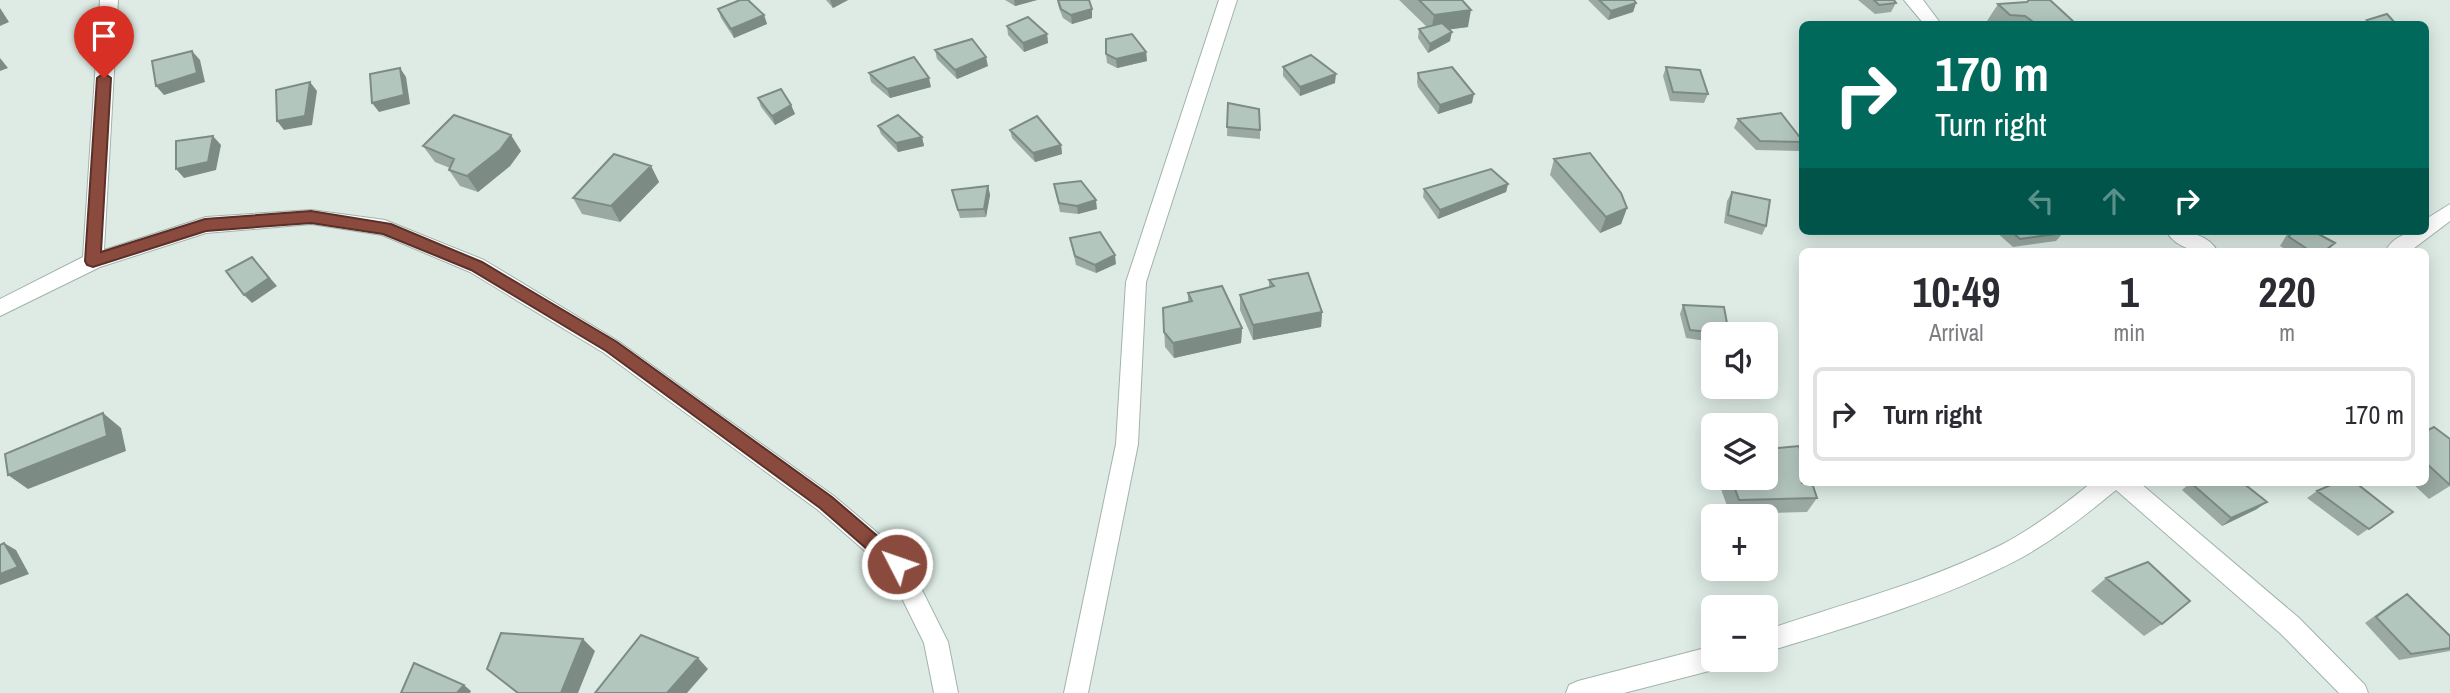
<!DOCTYPE html>
<meta charset="utf-8">
<style>
:root{--surface:#fff;--page:#f7f7f7;--text:#2b2b33;--muted:#7c7c81;--line:#e1e1e2}
body{margin:0;font-family:"Archivo Narrow",sans-serif;background:var(--page);color:var(--text);height:100vh;display:flex;flex-direction:column;font-size:26px;white-space:nowrap}
*{box-sizing:border-box;margin:0}
p{font-size:23px;color:var(--muted)}
.icon{flex:none;width:38px;height:38px;fill:none;stroke:currentColor;stroke-width:2;stroke-linecap:round;stroke-linejoin:round}
.map{position:relative;flex:1;overflow:hidden}
.sheet{position:absolute;left:1799px;top:248px;width:630px;height:238px;display:flex;flex-direction:column;background:var(--surface);border-radius:10px;box-shadow:0 4px 18px #0003}
.sheet>*{flex:none}
.banner{position:absolute;left:1799px;top:21px;width:630px;height:214px;border-radius:10px;box-shadow:0 4px 18px #0003;background:#00695c;color:#fff;overflow:hidden}
.buttons{position:absolute;left:1701px;top:322px;display:grid;gap:14px}
.buttons a{display:grid;place-items:center;width:77px;height:77px;border-radius:10px;background:var(--surface);box-shadow:0 4px 18px #0003;font-size:35px}
.pin{position:absolute;display:grid;place-items:center;width:60px;height:60px;color:#fff;margin:-72px -30px;border-radius:50% 50% 50% 0;rotate:-45deg;box-shadow:0 0 7px #0007}
.pin .icon{rotate:45deg}
.me{position:absolute;width:77px;margin:-38px;rotate:311deg;stroke-linejoin:round;filter:drop-shadow(0 0 5px #0008)}
.turn{display:flex;align-items:center;gap:24px;height:147px;padding:0 21px;font-size:32px}
.turn .icon{width:91px;height:91px;stroke-width:2.5}
.turn b{display:block;font-size:49px;line-height:60px}
.lanes{display:flex;align-items:center;height:66px;padding:0 21px;background:#0003;justify-content:center;gap:35px;direction:ltr}
.lanes .off{opacity:.35}
.eta{display:flex;justify-content:space-evenly;align-items:center;height:119px;text-align:center}
.eta b{font-size:42px;font-weight:700;line-height:49px}
ul{padding:0;list-style:none}
li{display:flex;align-items:center;gap:21px;height:94px;margin:0 14px 10px;padding:0 7px;border:4px solid var(--line);border-radius:10px}
li div{flex:1}
li b{display:block;font-size:26px}
li em{font-style:normal}
.map>svg:first-child{display:block}
.lines{fill:none;stroke-linecap:round;stroke-linejoin:round}
.minor-casing{stroke:#a1b3ac;stroke-width:2}
.minor{fill:#fff;fill-rule:evenodd}
.wall{fill:#9aaaa3}
.shaded-wall{fill:#7d8b85}
.building{fill:#b3c6be;stroke:#7d8b85;stroke-width:2}
.route{fill:#8a4a3d;stroke:#5a3028;stroke-width:2}
</style>
<div class="map">
<svg width="2450" height="693" viewBox="0 0 2450 693">
<rect width="100%" height="100%" fill="#deebe5"/>
<g class="lines">
<g class="minor-casing">
<path id="minor" d="M 100,0 L 118,0 L 104,250 L 206,217 L 311,210 L 385,220 L 484,260 L 618,341 L 834,496 L 905,556 L 948,642 L 958,693 L 934,693 L 924,643 L 889,572 L 818,510 L 604,353 L 470,272 L 382,235 L 311,224 L 206,233 L 100,267 L 0,316 L 0,299 L 83,257 Z
M 1219,0 L 1237,0 L 1146,282 L 1138,444 L 1088,693 L 1064,693 L 1116,444 L 1126,282 Z
M 1904,0 L 1923,0 L 1941,24 L 1924,24 Z
M 2450,204 L 2450,221 L 2409,252 L 2385,252 C 2393,236 2409,231 2426,231 L 2426,219 Z
M 2166,231 C 2185,231 2208,233 2218,252 C 2199,252 2177,250 2166,231 Z
M 2091,483 L 2140,483 L 2299,618 L 2365,685 L 2368,693 L 2339,693 L 2281,634 L 2116,490 C 2086,515 2055,539 2021,558 C 1944,599 1849,627 1766,652 L 1766,630 C 1845,603 1928,582 2003,544 C 2035,527 2064,505 2091,483 Z
M 1713,646 L 1713,660 L 1724,660 L 1722,666 L 1713,670 L 1624,693 L 1566,693 L 1569,685 L 1578,681 Z"/>
</g>
<use href="#minor" class="minor"/>
</g>
<path class="wall" d="M 826,0 L 848,0 L 833,8 Z
M 1005,0 L 1037,0 L 1015,6 Z
M 1057,0 L 1092,18 L 1072,24 L 1063,18 L 1059,8 Z
M 1399,0 L 1462,0 L 1468,27 L 1450,29 L 1450,41 L 1428,53 L 1418,38 L 1419,29 L 1427,27 Z
M 1588,0 L 1634,0 L 1636,3 L 1633,12 L 1608,20 Z
M 1858,0 L 1894,0 L 1896,3 L 1891,12 L 1875,14 Z
M 1998,4 L 2074,24 L 1991,24 L 1987,21 Z
M 718,9 L 764,15 L 767,24 L 734,38 L 721,18 Z
M 2367,20 L 2396,24 L 2363,24 Z
M 1007,26 L 1047,34 L 1048,43 L 1024,52 L 1008,35 Z
M 935,50 L 988,66 L 957,79 L 937,59 Z
M 1146,52 L 1147,61 L 1117,68 L 1107,63 L 1106,54 Z
M 1283,67 L 1335,83 L 1300,96 L 1283,76 Z
M 1666,67 L 1708,94 L 1704,103 L 1670,101 L 1663,76 Z
M 869,73 L 931,87 L 890,98 L 871,82 Z
M 1418,73 L 1472,103 L 1438,114 L 1418,87 L 1417,82 Z
M 758,98 L 791,105 L 795,114 L 775,125 L 761,107 Z
M 1228,103 L 1260,130 L 1260,139 L 1227,136 Z
M 1738,119 L 1802,140 L 1802,144 L 1799,151 L 1756,150 L 1734,128 Z
M 878,126 L 922,137 L 924,146 L 898,152 L 881,134 Z
M 1010,130 L 1061,145 L 1062,154 L 1035,162 L 1012,138 Z
M 423,146 L 521,151 L 510,166 L 478,192 L 460,186 L 449,170 L 450,168 L 435,162 Z
M 1554,159 L 1627,208 L 1621,224 L 1600,233 L 1550,175 Z
M 651,166 L 659,182 L 620,222 L 582,214 L 573,198 Z
M 1054,184 L 1097,209 L 1078,214 L 1060,212 Z
M 1508,184 L 1506,192 L 1438,219 L 1423,197 L 1424,189 Z
M 988,186 L 990,195 L 986,217 L 960,218 L 952,190 Z
M 1732,192 L 1766,226 L 1762,235 L 1724,223 L 1727,201 Z
M 1995,231 L 2061,231 L 2063,233 L 2056,241 L 2013,247 Z
M 2289,231 L 2313,231 L 2335,243 L 2326,252 L 2290,252 L 2280,246 Z
M 1070,238 L 1116,264 L 1096,273 L 1076,265 Z
M 1269,280 L 1322,312 L 1321,327 L 1253,340 L 1240,310 L 1240,295 L 1269,287 Z
M 1188,293 L 1242,328 L 1241,343 L 1174,358 L 1165,347 L 1163,308 L 1188,302 Z
M 1683,305 L 1729,334 L 1713,334 L 1713,342 L 1686,338 L 1680,314 Z
M 2426,431 L 2450,439 L 2450,486 L 2429,499 L 2412,483 L 2426,483 Z
M 1717,478 L 1766,478 L 1817,498 L 1807,512 L 1730,514 Z
M 2190,483 L 2243,483 L 2257,509 L 2222,526 L 2182,490 Z
M 2317,491 L 2393,512 L 2358,536 L 2307,498 Z
M 2106,578 L 2162,624 L 2144,636 L 2091,591 Z
M 2407,594 L 2450,648 L 2450,651 L 2399,660 L 2365,623 L 2395,601 Z
M 1712,612 L 1713,612 L 1713,629 L 1707,619 Z"/>
<path class="shaded-wall" d="M 830,0 L 848,0 L 833,8 Z
M 1014,0 L 1037,0 L 1015,6 Z
M 1636,3 L 1633,12 L 1608,20 L 1611,11 Z
M 0,8 L 9,22 L 0,26 Z
M 1092,9 L 1092,18 L 1072,24 L 1071,15 Z
M 1471,10 L 1468,27 L 1431,32 L 1434,15 Z
M 764,15 L 767,24 L 734,38 L 731,29 Z
M 1452,32 L 1450,41 L 1428,53 L 1430,44 Z
M 1047,34 L 1048,43 L 1024,52 L 1023,43 Z
M 192,51 L 200,60 L 205,82 L 164,95 L 156,86 Z
M 1146,52 L 1147,61 L 1117,68 L 1116,59 Z
M 986,57 L 988,66 L 957,79 L 955,70 Z
M 0,58 L 8,68 L 0,71 Z
M 400,68 L 406,77 L 410,104 L 379,112 L 372,103 Z
M 1336,74 L 1335,83 L 1300,96 L 1300,87 Z
M 929,78 L 931,87 L 890,98 L 887,89 Z
M 310,82 L 317,91 L 312,125 L 284,130 L 277,121 Z
M 1474,94 L 1472,103 L 1438,114 L 1440,105 Z
M 791,105 L 795,114 L 775,125 L 772,116 Z
M 511,135 L 521,151 L 510,166 L 478,192 L 467,176 Z
M 213,136 L 221,145 L 216,170 L 184,178 L 176,169 Z
M 922,137 L 924,146 L 898,152 L 896,143 Z
M 1061,145 L 1062,154 L 1035,162 L 1033,153 Z
M 651,166 L 659,182 L 620,222 L 611,206 Z
M 1508,184 L 1506,192 L 1438,219 L 1440,210 Z
M 988,186 L 990,195 L 986,217 L 984,209 Z
M 1096,200 L 1097,209 L 1078,214 L 1077,206 Z
M 1627,208 L 1621,224 L 1600,233 L 1606,217 Z
M 1115,255 L 1116,264 L 1096,273 L 1095,265 Z
M 252,257 L 277,286 L 252,303 L 244,295 Z
M 1322,312 L 1321,327 L 1253,340 L 1253,325 Z
M 1242,328 L 1241,343 L 1174,358 L 1173,343 Z
M 103,413 L 121,428 L 126,451 L 28,489 L 8,475 Z
M 2267,502 L 2257,509 L 2222,526 L 2231,518 Z
M 4,543 L 16,550 L 29,574 L 0,585 L 0,574 Z
M 1777,619 L 1772,626 L 1766,629 L 1766,626 Z
M 583,639 L 595,651 L 578,693 L 561,693 Z
M 698,658 L 708,669 L 687,693 L 667,693 Z
M 464,685 L 471,691 L 470,693 L 457,693 Z"/>
<path class="building" d="M 740,0 L 748,0 L 764,15 L 731,29 L 718,9 Z
M 1058,0 L 1089,0 L 1092,9 L 1071,15 L 1061,9 Z
M 1419,0 L 1462,0 L 1471,10 L 1434,15 Z
M 1599,0 L 1634,0 L 1636,3 L 1611,11 Z
M 1874,0 L 1894,0 L 1896,3 L 1879,5 Z
M 2029,0 L 2050,0 L 2075,23 L 2073,24 L 2036,24 L 2025,16 L 2010,15 L 1998,4 L 2027,2 Z
M 2387,14 L 2396,24 L 2373,24 L 2367,20 Z
M 1028,17 L 1047,34 L 1023,43 L 1007,26 Z
M 1442,23 L 1452,32 L 1430,44 L 1419,29 Z
M 1132,34 L 1146,52 L 1116,59 L 1106,54 L 1106,39 Z
M 972,39 L 986,57 L 955,70 L 935,50 Z
M 192,51 L 197,73 L 156,86 L 152,61 Z
M 1311,55 L 1336,74 L 1300,87 L 1283,67 Z
M 914,57 L 929,78 L 887,89 L 869,73 Z
M 1452,67 L 1474,94 L 1440,105 L 1419,78 L 1418,73 Z
M 1666,67 L 1700,70 L 1708,94 L 1673,92 Z
M 400,68 L 404,95 L 372,103 L 370,74 Z
M 310,82 L 305,116 L 277,121 L 276,90 Z
M 781,89 L 791,105 L 772,116 L 758,98 Z
M 1228,103 L 1259,109 L 1260,130 L 1227,127 Z
M 1781,113 L 1802,140 L 1802,142 L 1760,141 L 1738,119 Z
M 454,115 L 511,135 L 500,150 L 467,176 L 449,170 L 454,159 L 423,146 Z
M 898,115 L 922,137 L 896,143 L 878,126 Z
M 1037,116 L 1061,145 L 1033,153 L 1010,130 Z
M 213,136 L 208,162 L 176,169 L 176,141 Z
M 1590,153 L 1621,193 L 1627,208 L 1606,217 L 1554,159 Z
M 614,154 L 651,166 L 611,206 L 573,198 Z
M 1491,169 L 1508,184 L 1440,210 L 1424,189 Z
M 1081,181 L 1096,200 L 1077,206 L 1059,203 L 1054,184 Z
M 988,186 L 984,209 L 958,210 L 952,190 Z
M 1732,192 L 1770,200 L 1766,226 L 1728,215 Z
M 2011,231 L 2061,231 L 2063,233 L 2020,239 Z
M 2292,231 L 2313,231 L 2335,243 L 2323,252 L 2312,252 L 2289,237 Z
M 1100,232 L 1115,255 L 1095,265 L 1075,256 L 1070,238 Z
M 252,257 L 269,278 L 244,295 L 226,271 Z
M 1308,273 L 1322,312 L 1253,325 L 1240,295 L 1274,286 L 1269,280 Z
M 1222,286 L 1242,328 L 1173,343 L 1164,332 L 1163,308 L 1192,301 L 1188,293 Z
M 1683,305 L 1724,307 L 1729,334 L 1690,330 Z
M 103,413 L 107,436 L 8,475 L 5,454 Z
M 2434,427 L 2450,439 L 2450,485 L 2426,463 L 2426,431 Z
M 1799,446 L 1802,457 L 1802,483 L 1812,483 L 1817,498 L 1739,500 L 1731,478 L 1766,478 L 1766,449 Z
M 2191,483 L 2243,483 L 2267,502 L 2231,518 Z
M 2335,483 L 2356,483 L 2393,512 L 2369,529 L 2317,491 Z
M 4,543 L 18,567 L 0,574 L 0,545 Z
M 2148,562 L 2190,601 L 2162,624 L 2106,578 Z
M 2407,594 L 2450,636 L 2450,648 L 2411,654 L 2376,617 Z
M 1769,597 L 1777,619 L 1766,626 L 1766,607 L 1731,607 Z
M 501,633 L 583,639 L 561,693 L 518,693 L 487,669 Z
M 641,635 L 698,658 L 667,693 L 595,693 Z
M 414,663 L 464,685 L 457,693 L 401,693 Z"/>
<path class="route" d="M 104,73 L 111,78 L 101,252 L 205,219 L 311,211 L 391,224 L 482,262 L 617,342 L 832,497 L 903,558 L 906,564 L 903,570 L 897,572 L 891,570 L 820,508 L 606,351 L 471,270 L 383,234 L 311,223 L 206,231 L 93,267 L 87,265 L 85,261 L 97,78 Z"/>
</svg>
<div class="buttons">
<a><svg class="icon" aria-label="sound" viewBox="0 0 24 24"><path d="M4 9h4l5-4v14l-5-4H4zM17 9q2 3 0 6"/></svg></a>
<a><svg class="icon" aria-label="layers" viewBox="0 0 24 24"><path d="M12 4l9 5-9 5-9-5zM3 14l9 5 9-5"/></svg></a>
<a>+</a>
<a>−</a>
</div>
<div class="pin" style="left:104px;top:78px;background:#d93025"><svg class="icon" aria-label="arrive" viewBox="0 0 24 24"><path d="M6 21V4h12l-3 4 3 4H6"/></svg></div>
<svg class="me" style="left:897px;top:564px" viewBox="-20 -20 40 40"><circle r="17" fill="#8a4a3d" stroke="#fff" stroke-width="3"/><path d="M0-11L8 9 0 5-8 9z" fill="#fff"/></svg>
<div class="banner">
<div class="turn"><svg class="icon" aria-label="right" viewBox="0 0 24 24"><path d="M7 20v-9h11M14 6l5 5-5 5"/></svg><div><b>170 m</b>Turn right</div></div>
<div class="lanes"><svg class="icon off" aria-label="left" viewBox="0 0 24 24"><path d="M17 20v-9H6M10 6l-5 5 5 5"/></svg><svg class="icon off" aria-label="ahead" viewBox="0 0 24 24"><path d="M12 20V5M6 11l6-6 6 6"/></svg><svg class="icon" aria-label="right" viewBox="0 0 24 24"><path d="M7 20v-9h11M14 6l5 5-5 5"/></svg></div>
</div>
<section class="sheet">
<div class="eta">
<div><b>10:49</b><p>Arrival</p></div>
<div><b>1</b><p>min</p></div>
<div><b>220</b><p>m</p></div>
</div>
<ul>
<li><svg class="icon" aria-label="right" viewBox="0 0 24 24"><path d="M7 20v-9h11M14 6l5 5-5 5"/></svg><div><b>Turn right</b></div><em>170 m</em></li>
</ul>
</section>
</div>
